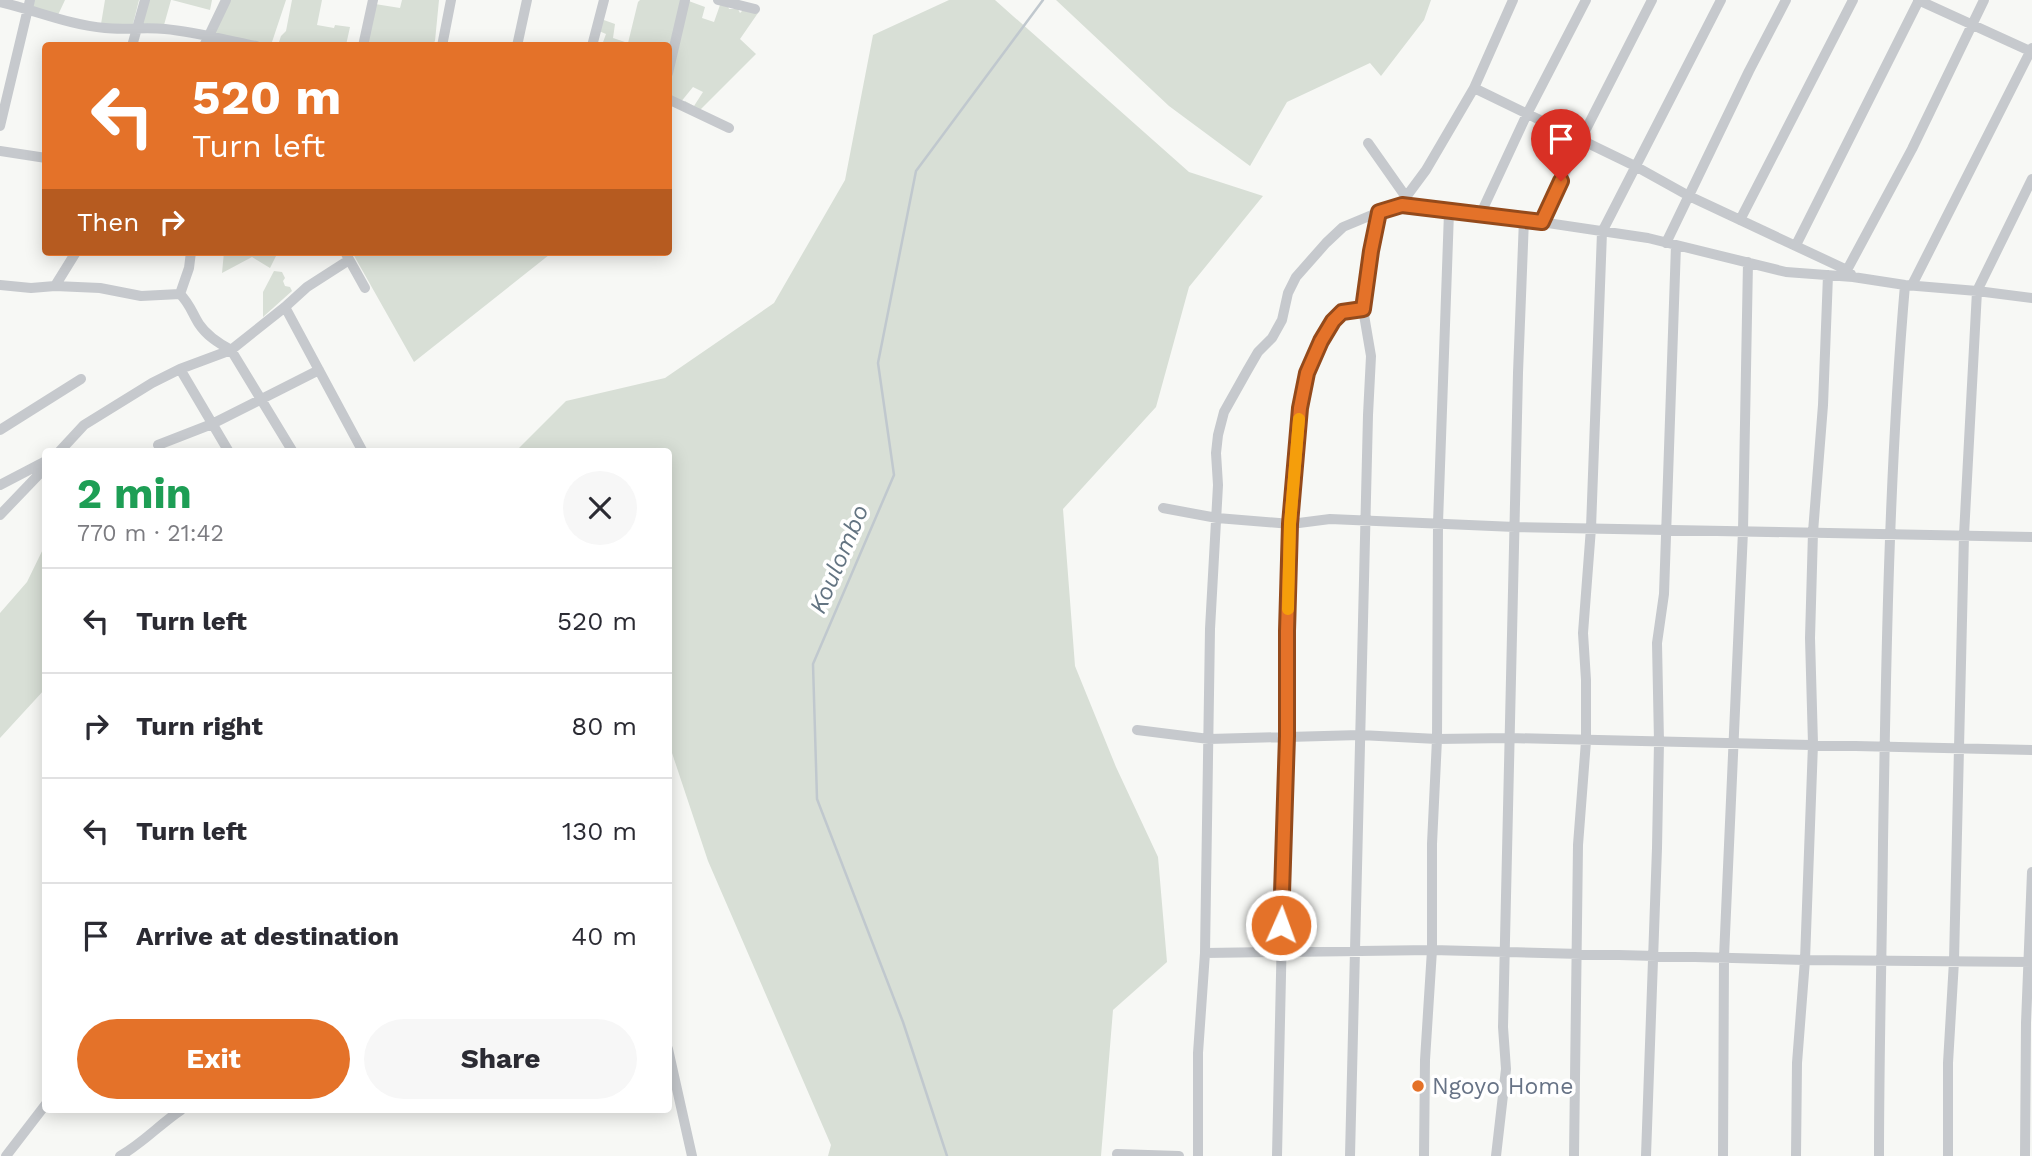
<!DOCTYPE html>
<meta charset="utf-8">
<style>
:root{--surface:#fff;--page:#f7f7f7;--text:#2b2b33;--muted:#7c7c81;--line:#e1e1e2;--accent:#e47229}
body{margin:0;font-family:"Work Sans",sans-serif;background:var(--page);color:var(--text);height:100vh;display:flex;flex-direction:column;font-size:26px;white-space:nowrap}
*{box-sizing:border-box;margin:0}
p{font-size:23px;color:var(--muted)}
.icon{flex:none;width:38px;height:38px;fill:none;stroke:currentColor;stroke-width:2;stroke-linecap:round;stroke-linejoin:round}
.map{position:relative;flex:1;overflow:hidden}
.drawer{position:absolute;left:42px;top:448px;width:630px;height:665px;display:flex;flex-direction:column;background:var(--surface);border-radius:7px;box-shadow:0 4px 18px #0003}
.drawer>*{flex:none}
.top-card{position:absolute;left:42px;top:42px;width:630px;height:214px;border-radius:7px;box-shadow:0 4px 18px #0003;background:#e47229;color:#fff;overflow:hidden}
.pin{position:absolute;display:grid;place-items:center;width:60px;height:60px;color:#fff;margin:-72px -30px;border-radius:50% 50% 50% 0;rotate:-45deg;box-shadow:0 0 7px #0007}
.pin .icon{rotate:45deg}
.me{position:absolute;width:77px;margin:-38px;rotate:2deg;stroke-linejoin:round;filter:drop-shadow(0 0 5px #0008)}
.turn{display:flex;align-items:center;gap:24px;height:147px;padding:0 35px;font-size:32px}
.turn .icon{width:91px;height:91px;stroke-width:2.5}
.turn b{display:block;font-size:49px;line-height:60px}
.then{display:flex;align-items:center;height:66px;padding:0 35px;background:#0003;gap:14px;font-size:26px}
.round{display:grid;place-items:center;flex:none;width:74px;height:74px;border-radius:37px;background:var(--page)}
.head{display:flex;align-items:center;justify-content:space-between;height:119px;padding:0 35px}
h1{font-size:42px;font-weight:700;line-height:52px;color:#1e9e55}
.button{display:flex;gap:14px;margin-top:auto;padding:14px 35px}
.button a{flex:1;height:80px;border-radius:42px;background:var(--accent);color:#fff;font-size:28px;font-weight:700;line-height:80px;text-align:center}
.button a+a{background:var(--page);color:var(--text)}
ul{padding:0;list-style:none}
li{display:flex;align-items:center;gap:21px;height:105px;padding:0 35px;border-top:2px solid var(--line)}
li div{flex:1}
li b{display:block;font-size:26px}
li em{font-style:normal}
.map>svg:first-child{display:block}
.green{fill:#d8dfd6}
.lines{fill:none;stroke-linecap:round;stroke-linejoin:round}
.stream{stroke:#c0c8ce;stroke-width:2.5}
.minor{stroke:#c6c9cd;stroke-width:10}
.route-casing{stroke:#944a1b;stroke-width:18}
.route{stroke:#e47229;stroke-width:12}
.slow{stroke:#f59e0b;stroke-width:12}
.poi-dot{fill:#e47229;stroke:#fff;stroke-width:2.5}
.labels{text-anchor:middle;dominant-baseline:central;stroke-width:7;stroke-linejoin:round;paint-order:stroke}
.poi-label{font-size:23px;fill:#677386;stroke:#fff;text-anchor:start}
.water-label{font-size:24px;font-style:italic;fill:#637482;stroke:#fff}
</style>
<div class="map">
<svg width="2032" height="1156" viewBox="0 0 2032 1156">
<rect width="100%" height="100%" fill="#f7f8f5"/>
<path class="green" d="M 32,0 L 65,0 L 58,15 L 31,7 Z
M 105,0 L 139,0 L 133,24 L 101,24 Z
M 147,0 L 171,0 L 164,25 L 140,24 Z
M 172,0 L 212,0 L 210,10 Z
M 228,0 L 286,0 L 271,45 L 211,34 Z
M 292,0 L 322,0 L 317,25 L 334,28 L 335,25 L 350,27 L 346,45 L 278,45 L 281,36 L 286,31 Z
M 402,0 L 439,0 L 435,41 L 432,45 L 367,46 L 375,4 L 400,8 Z
M 640,0 L 681,0 L 669,57 L 668,46 L 595,46 L 595,43 L 602,45 L 606,34 L 599,31 L 601,19 L 615,24 L 613,38 L 628,43 L 638,2 Z
M 686,0 L 705,7 L 702,18 L 714,22 L 720,5 L 728,6 L 729,9 L 738,9 L 740,13 L 744,9 L 758,13 L 740,39 L 756,54 L 698,112 L 681,105 L 685,101 L 694,106 L 703,92 L 693,87 L 680,103 L 669,94 L 669,82 Z
M 949,0 L 995,0 L 1189,172 L 1263,196 L 1189,287 L 1156,407 L 1063,509 L 1075,666 L 1116,767 L 1158,857 L 1167,962 L 1113,1010 L 1101,1156 L 828,1156 L 831,1145 L 708,861 L 669,744 L 668,452 L 516,451 L 566,401 L 665,378 L 774,303 L 845,180 L 873,35 Z
M 1056,0 L 1431,0 L 1424,20 L 1381,76 L 1370,63 L 1287,102 L 1250,166 L 1169,106 Z
M 224,252 L 278,252 L 270,268 L 252,257 L 222,273 Z
M 352,252 L 546,252 L 549,255 L 414,362 Z
M 274,271 L 282,272 L 285,278 L 283,281 L 285,286 L 290,287 L 292,291 L 263,317 L 263,292 Z
M 45,545 L 45,689 L 0,738 L 0,613 L 27,582 Z"/>
<g class="lines">
<path class="stream" d="M 947,1156 L 903,1022 L 817,799 L 813,664 L 894,475 L 878,363 L 916,171 L 1043,0"/>
<path class="minor" d="M 718,0 L 755,9
M 1918,0 L 2032,52
M 0,2 C 35,10 69,25 105,28 C 125,30 145,27 165,29 C 196,32 225,40 256,46
M 132,46 L 145,0
M 204,46 L 226,0
M 363,46 L 373,0
M 442,46 L 451,0
M 517,46 L 527,0
M 592,46 L 604,0
M 668,73 L 685,0
M 1474,88 L 1635,166 L 1689,196 L 1847,270
M 668,99 L 729,128
M 0,126 L 30,0
M 1368,143 L 1406,197
M 0,151 L 46,158
M 1403,205 L 1406,197 L 1426,170 L 1474,88 L 1513,0
M 1481,213 L 1527,114 L 1586,0
M 1740,220 L 1853,0
M 1542,222 L 1580,141 L 1652,0
M 1666,243 L 1749,71 L 1786,0
M 1796,245 L 1919,0
M 345,252 L 365,288
M 1851,274 L 1847,270 L 1912,149 L 1984,0
M 0,285 L 31,288 L 55,286 L 100,288 L 141,296 L 180,294 C 190,304 192,313 199,324 C 207,336 218,343 231,350 L 293,452
M 1912,285 L 2032,48
M 55,286 L 76,252
M 180,294 L 189,268 L 191,252
M 285,307 L 363,452
M 180,369 L 229,452
M 0,430 L 81,379
M 158,445 L 212,424 L 319,370
M 59,452 L 84,425 L 152,383 L 180,369 L 231,350 L 285,307 L 307,287 L 349,260
M 0,485 L 46,461
M 1163,508 L 1217,518 L 1291,524 L 1330,519 L 1515,527 L 2032,537
M 0,515 L 46,467
M 1137,730 L 1209,739 L 1360,735 L 1437,739 L 1509,738 L 2032,750
M 1205,953 L 1432,950 L 1805,960 L 2032,962
M 668,1049 L 692,1156
M 1117,1154 L 1179,1156
M 6,1156 L 46,1104
M 120,1156 C 143,1143 160,1124 181,1110
M 1198,1156 L 1198,1053 L 1205,953 L 1210,629 L 1218,485 L 1216,453 L 1218,435 L 1224,412 L 1247,371 L 1258,352 L 1272,338 L 1282,320 L 1288,293 L 1296,277 L 1326,243 L 1343,227 L 1379,212 L 1403,205 L 1449,212 L 1481,213 L 1648,238 L 1786,272 L 1853,277 L 1905,285 L 1977,291 L 2032,298
M 1277,1156 L 1291,524 L 1300,408 L 1307,373 L 1321,341 L 1333,321 L 1342,311 L 1363,309
M 1350,1156 L 1368,415 L 1371,356 L 1363,309 L 1371,251 L 1379,212
M 1424,1156 L 1425,1060 L 1432,950 L 1432,844 L 1437,739 L 1438,523 L 1449,212
M 1496,1156 L 1506,1069 L 1503,1027 L 1518,373 L 1524,219
M 1574,1156 L 1578,845 L 1586,741 L 1586,680 L 1583,633 L 1591,528 L 1602,232 L 1721,0
M 1646,1156 L 1657,848 L 1659,742 L 1657,643 L 1664,594 L 1676,245
M 1723,1156 L 1724,957 L 1743,531 L 1748,262
M 1796,1156 L 1797,1063 L 1805,960 L 1813,744 L 1810,638 L 1813,532 L 1823,405 L 1828,275
M 1879,1156 C 1879,1051 1882,947 1883,843 C 1886,657 1889,470 1905,285
M 1948,1156 L 1948,1063 L 1954,961 L 1964,535 L 1977,291 L 2032,179
M 2025,1156 L 2026,1023 L 2032,872"/>
</g>
<g class="lines">
<g class="route-casing">
<path id="route" d="M 1281,925 L 1287,736 L 1287,631 L 1290,524 L 1300,408 L 1307,373 L 1321,341 L 1333,321 L 1342,312 L 1363,309 L 1371,251 L 1379,212 L 1402,205 L 1542,222 L 1561,181"/>
</g>
<use href="#route" class="route"/>
<path class="slow" d="M 1288,609 L 1290,524 L 1299,419"/>
</g>
<circle class="poi-dot" cx="1418" cy="1086" r="7"/>
<g class="labels">
<g class="poi-label">
<text x="1432" y="1086">Ngoyo Home</text>
</g>
<g class="water-label">
<text transform="translate(839 559) rotate(-67)">Koulombo</text>
</g>
</g>
</svg>
<div class="pin" style="left:1561px;top:181px;background:#d93025"><svg class="icon" aria-label="arrive" viewBox="0 0 24 24"><path d="M6 21V4h12l-3 4 3 4H6"/></svg></div>
<svg class="me" style="left:1281px;top:925px" viewBox="-20 -20 40 40"><circle r="17" fill="#e47229" stroke="#fff" stroke-width="3"/><path d="M0-11L8 9 0 5-8 9z" fill="#fff"/></svg>
<div class="top-card">
<div class="turn"><svg class="icon" aria-label="left" viewBox="0 0 24 24"><path d="M17 20v-9H6M10 6l-5 5 5 5"/></svg><div><b>520 m</b>Turn left</div></div>
<div class="then">Then<svg class="icon" aria-label="right" viewBox="0 0 24 24"><path d="M7 20v-9h11M14 6l5 5-5 5"/></svg></div>
</div>
<section class="drawer">
<div class="head"><div><h1>2 min</h1><p>770 m · 21:42</p></div><a class="round"><svg class="icon" aria-label="close" viewBox="0 0 24 24"><path d="M6 6l12 12M18 6L6 18"/></svg></a></div>
<ul>
<li><svg class="icon" aria-label="left" viewBox="0 0 24 24"><path d="M17 20v-9H6M10 6l-5 5 5 5"/></svg><div><b>Turn left</b></div><em>520 m</em></li>
<li><svg class="icon" aria-label="right" viewBox="0 0 24 24"><path d="M7 20v-9h11M14 6l5 5-5 5"/></svg><div><b>Turn right</b></div><em>80 m</em></li>
<li><svg class="icon" aria-label="left" viewBox="0 0 24 24"><path d="M17 20v-9H6M10 6l-5 5 5 5"/></svg><div><b>Turn left</b></div><em>130 m</em></li>
<li><svg class="icon" aria-label="arrive" viewBox="0 0 24 24"><path d="M6 21V4h12l-3 4 3 4H6"/></svg><div><b>Arrive at destination</b></div><em>40 m</em></li>
</ul>
<div class="button"><a>Exit</a><a>Share</a></div>
</section>
</div>
